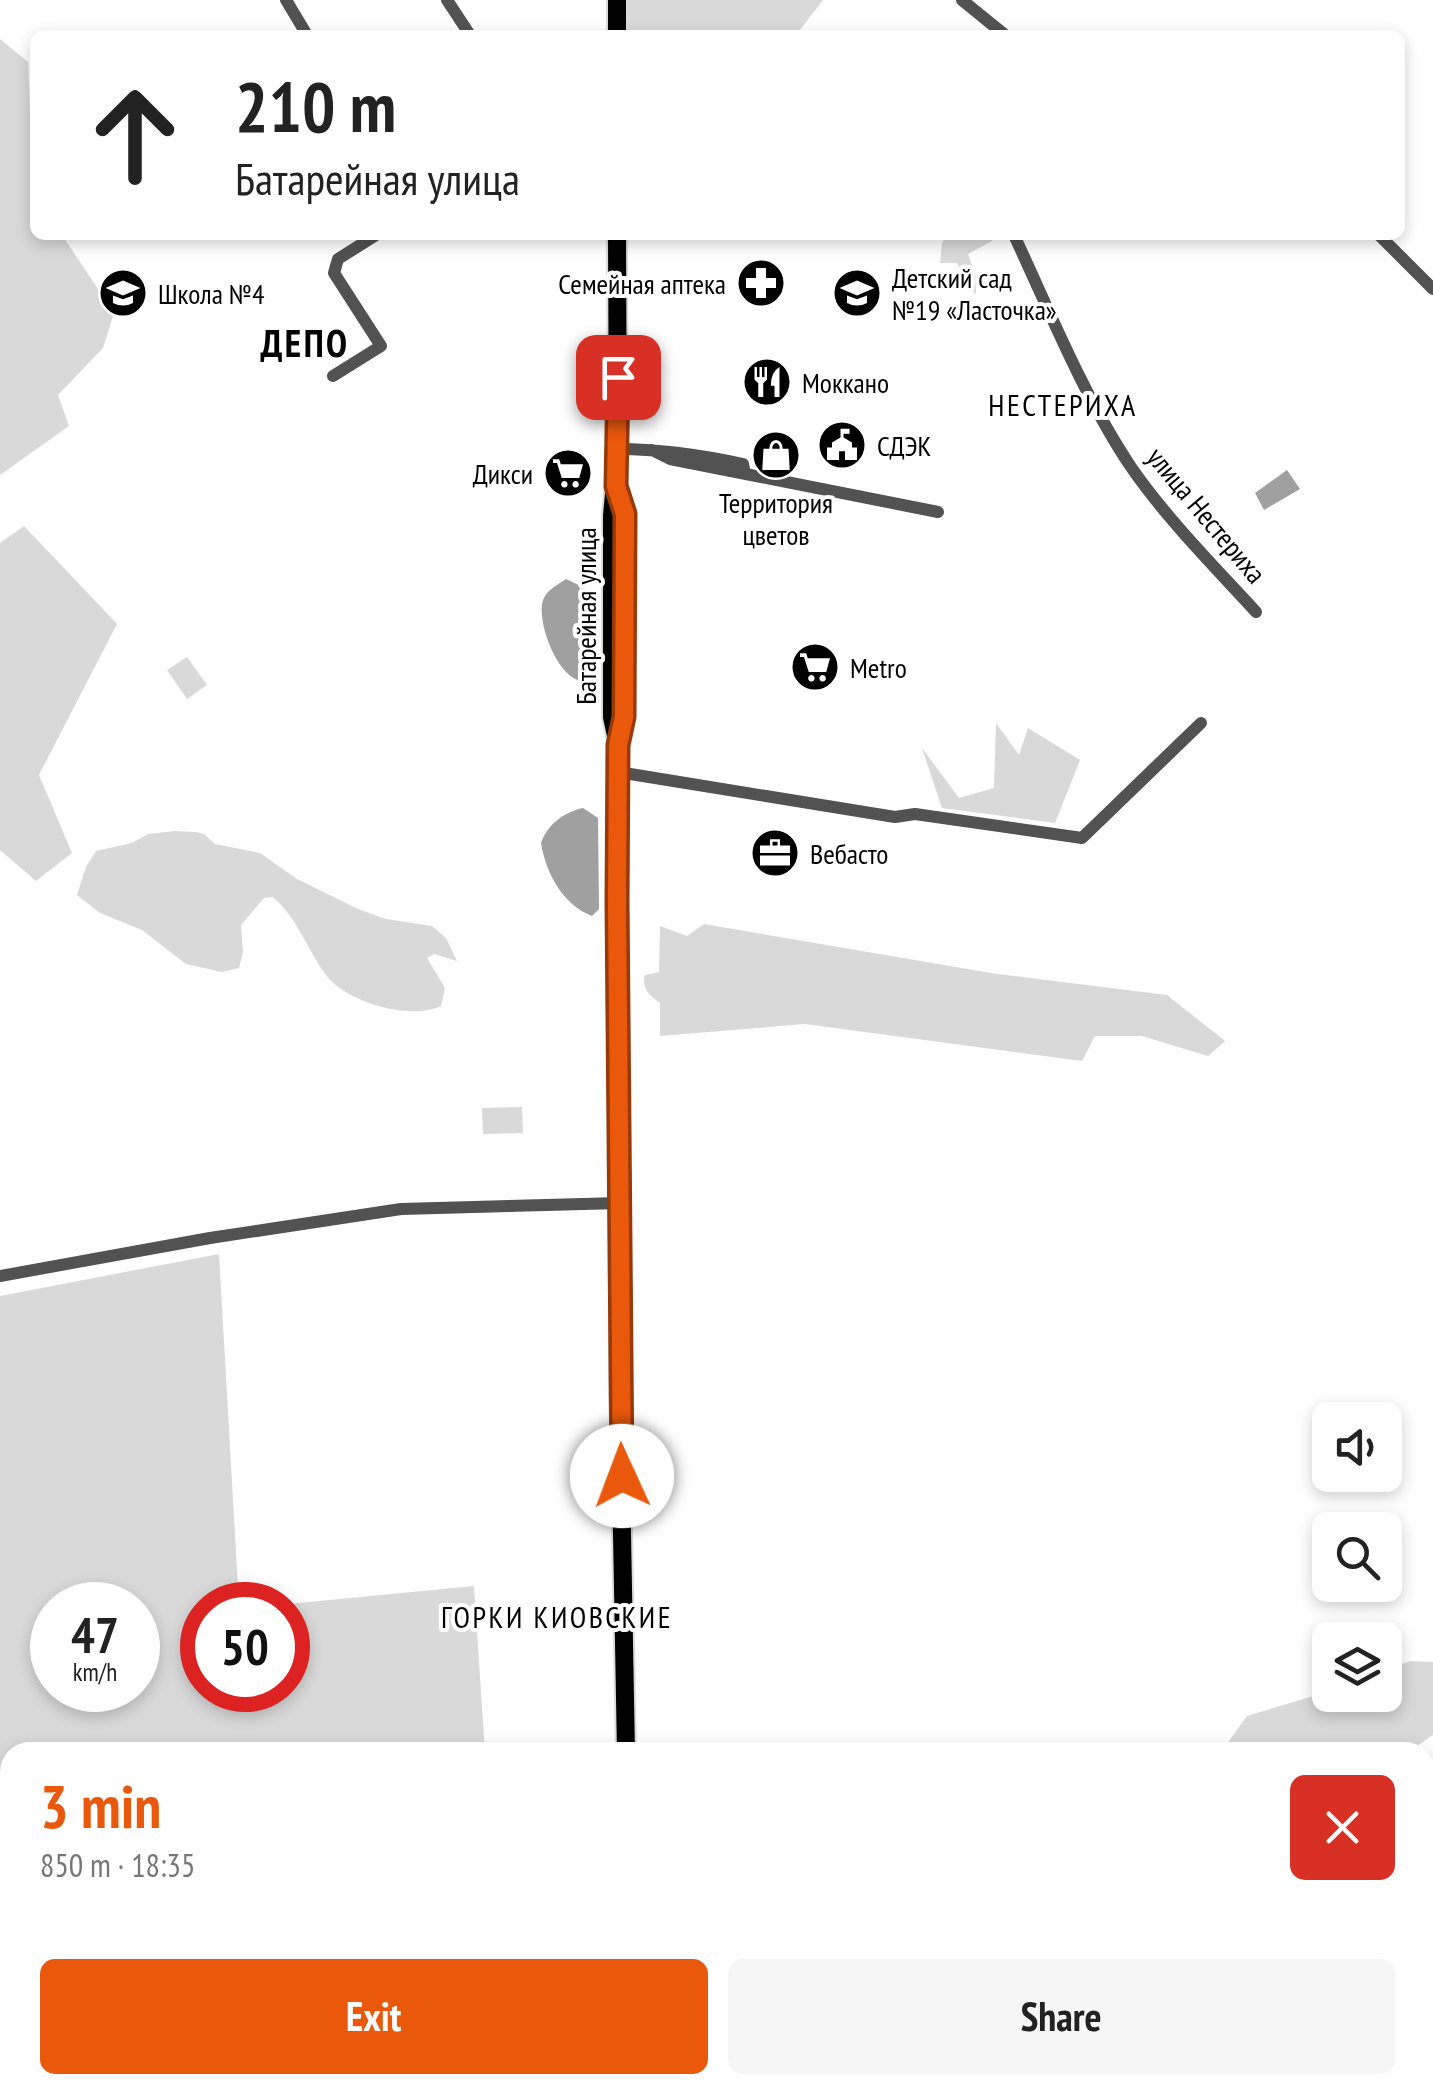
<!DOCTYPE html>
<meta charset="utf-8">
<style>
:root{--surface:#fff;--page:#f6f6f6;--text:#222;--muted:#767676;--accent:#ea580c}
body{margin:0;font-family:"PT Sans Narrow",sans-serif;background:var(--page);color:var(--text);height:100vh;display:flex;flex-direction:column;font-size:38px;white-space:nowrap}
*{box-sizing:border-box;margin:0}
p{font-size:32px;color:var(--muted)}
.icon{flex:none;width:55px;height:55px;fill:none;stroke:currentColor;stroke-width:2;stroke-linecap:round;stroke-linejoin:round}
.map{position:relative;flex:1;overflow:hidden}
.drawer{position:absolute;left:0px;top:1742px;width:1435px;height:352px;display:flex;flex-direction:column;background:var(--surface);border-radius:30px 30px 0 0;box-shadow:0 5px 15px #0003}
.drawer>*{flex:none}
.hud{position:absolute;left:30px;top:30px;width:1375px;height:210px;border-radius:15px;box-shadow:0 5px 15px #0003;background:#fff;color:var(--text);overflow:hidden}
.fabs{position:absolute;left:1312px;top:1402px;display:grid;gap:20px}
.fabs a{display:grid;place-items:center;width:90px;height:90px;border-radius:15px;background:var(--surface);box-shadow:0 5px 15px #0003;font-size:50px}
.speed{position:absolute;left:30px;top:1582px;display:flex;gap:20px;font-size:50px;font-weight:700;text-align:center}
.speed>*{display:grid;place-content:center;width:130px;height:130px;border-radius:50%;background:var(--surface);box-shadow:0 5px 15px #0003;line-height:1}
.speed small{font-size:25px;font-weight:400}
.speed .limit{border:15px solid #d22;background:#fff;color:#111}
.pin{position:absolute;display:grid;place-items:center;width:85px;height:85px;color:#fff;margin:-42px;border-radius:20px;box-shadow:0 5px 15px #0006}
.me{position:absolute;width:110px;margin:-55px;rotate:358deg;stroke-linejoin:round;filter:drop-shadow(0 0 8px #0008)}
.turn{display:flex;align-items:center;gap:35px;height:210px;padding:0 40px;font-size:45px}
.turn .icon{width:130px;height:130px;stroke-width:2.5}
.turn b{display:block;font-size:70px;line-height:85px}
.round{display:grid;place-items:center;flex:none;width:105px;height:105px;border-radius:15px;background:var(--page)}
.summary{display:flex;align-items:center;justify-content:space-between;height:170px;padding:0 40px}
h1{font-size:60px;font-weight:700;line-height:75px;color:var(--accent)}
.button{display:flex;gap:20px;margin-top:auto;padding:20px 40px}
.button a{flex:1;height:115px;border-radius:15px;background:var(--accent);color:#fff;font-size:40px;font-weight:700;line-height:115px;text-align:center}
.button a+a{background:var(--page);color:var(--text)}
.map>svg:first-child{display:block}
.green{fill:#d9d9d9;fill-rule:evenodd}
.water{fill:#a0a0a0}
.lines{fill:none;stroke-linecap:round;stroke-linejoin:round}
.stream{stroke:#a0a0a0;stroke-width:2.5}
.major-casing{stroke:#dbdbdb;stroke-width:22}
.minor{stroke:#525252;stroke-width:12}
.major{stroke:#000;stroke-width:18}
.rail{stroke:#000;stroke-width:2.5;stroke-dasharray:15 5 2.5 5;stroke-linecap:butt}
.route-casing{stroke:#983908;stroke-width:25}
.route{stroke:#ea580c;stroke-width:18}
.labels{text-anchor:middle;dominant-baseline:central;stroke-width:8;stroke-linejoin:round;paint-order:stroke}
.poi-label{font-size:28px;fill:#000;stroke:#fff;text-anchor:start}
.street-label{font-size:28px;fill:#000;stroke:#fff}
.neighbourhood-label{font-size:30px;letter-spacing:2.5px;fill:#000;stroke:#fff}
.district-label{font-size:38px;font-weight:bold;letter-spacing:2.5px;fill:#000;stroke:#fff}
</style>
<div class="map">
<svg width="1433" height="2093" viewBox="0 0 1433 2093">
<rect width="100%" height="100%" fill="#fff"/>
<path class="green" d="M 626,0 L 823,0 L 796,35 L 627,35 Z
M 0,39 L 28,62 L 35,235 L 62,235 L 114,313 L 103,348 L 58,395 L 69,426 L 0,475 Z
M 947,235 L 994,235 L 992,241 L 968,254 L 976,277 L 976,294 L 967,288 L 957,263 L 940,263 L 942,243 Z
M 24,526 L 117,624 L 39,775 L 72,853 L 36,881 L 0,850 L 0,543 Z
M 187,657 L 207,685 L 187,699 L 167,670 Z
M 996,723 L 1019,755 L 1028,728 L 1080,760 L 1055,823 L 942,808 L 922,748 L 959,798 L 994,788 Z
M 175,831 L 195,832 L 204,834 L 215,844 L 260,853 L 297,879 L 358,909 L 386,919 L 432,926 L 446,938 L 457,961 L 434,954 L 427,958 L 445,988 L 441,1006 C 410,1021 346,1002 326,975 C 307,949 298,919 273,897 L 264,898 L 241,925 L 243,952 L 239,968 L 222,972 L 186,964 L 142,930 L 100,913 L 77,895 L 86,867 L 96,851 L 132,843 L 148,834 Z
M 704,924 L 997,974 L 1167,995 L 1225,1041 L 1208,1056 L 1142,1036 L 1095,1036 L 1082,1061 L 805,1024 L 660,1036 L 660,1003 C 650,995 641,989 645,975 L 659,972 L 660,926 L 687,936 Z
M 522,1107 L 523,1133 L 483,1134 L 482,1108 Z
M 219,1254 L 239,1605 L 202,1605 L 202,1690 L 288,1690 L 288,1605 L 278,1605 L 474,1586 L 485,1752 L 10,1752 L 10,2085 L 302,2085 L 300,2093 L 0,2093 L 0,1296 ZM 52,1605 L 138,1605 L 138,1690 L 52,1690 Z
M 1410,1661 L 1433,1662 L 1433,1735 L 1408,1752 L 1221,1752 L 1247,1716 L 1330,1691 L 1330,1695 L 1385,1695 L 1385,1670 Z
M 322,2085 L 501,2085 L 501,2093 L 320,2093 Z"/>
<path class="water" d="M 1287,470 L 1300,489 L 1264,510 L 1255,493 Z
M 566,579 L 591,591 L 594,670 L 582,681 C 558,679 536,622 543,600 C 547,590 557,585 566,579 Z
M 583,808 L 598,818 L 599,909 L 592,916 C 562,904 546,873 541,843 C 547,825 564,812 583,808 Z"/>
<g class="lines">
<path class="stream" d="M 0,1875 L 10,1871"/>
<g class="major-casing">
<path id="major" d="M 617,0 L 617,35
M 616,486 L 625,514 L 624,717 L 618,745 L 619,1369 L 626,1752
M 617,740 L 612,717 L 612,516 L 618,449 L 617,235
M 669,2085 L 679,2093
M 626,2093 L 626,2085"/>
</g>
<path class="minor" d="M 286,0 L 307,35
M 447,0 L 470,35
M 962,0 L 1005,35
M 1014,235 C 1049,310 1085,399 1131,467 C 1167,519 1213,565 1256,612
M 1379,235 L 1433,289
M 333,376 L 381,346 L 334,273 L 338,259 L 376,235
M 618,449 C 661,449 701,455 743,464 L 745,474
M 652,450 L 670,459 L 938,512
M 618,772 L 895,817 L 915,814 L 1082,838 L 1201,723
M 0,1276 L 210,1238 L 401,1209 L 621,1203
M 1425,1785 L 1433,1777
M 1120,2093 L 1127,2085"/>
<use href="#major" class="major"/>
<path class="rail" d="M 1425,1875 L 1433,1870
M 1425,1913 L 1433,1907
M 1425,1938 L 1433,1932
M 1425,1975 L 1433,1969
M 1425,2019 L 1433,2013
M 1200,2092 L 1214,2085
M 1173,2093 L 1182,2085
M 1238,2093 L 1249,2085"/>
</g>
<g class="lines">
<g class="route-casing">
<path id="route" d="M 618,377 L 616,486 L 625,514 L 624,717 L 618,745 L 617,902 L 622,1476"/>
</g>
<use href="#route" class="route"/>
</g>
<defs>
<g id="pharmacy-disc" transform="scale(2.5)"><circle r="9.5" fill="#000" stroke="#fff"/><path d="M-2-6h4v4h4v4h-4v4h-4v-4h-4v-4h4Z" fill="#fff"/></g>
<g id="school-disc" transform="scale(2.5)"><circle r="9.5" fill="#000" stroke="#fff"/><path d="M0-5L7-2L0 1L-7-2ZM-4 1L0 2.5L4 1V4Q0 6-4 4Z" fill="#fff"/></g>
<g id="restaurant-disc" transform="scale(2.5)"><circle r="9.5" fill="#000" stroke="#fff"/><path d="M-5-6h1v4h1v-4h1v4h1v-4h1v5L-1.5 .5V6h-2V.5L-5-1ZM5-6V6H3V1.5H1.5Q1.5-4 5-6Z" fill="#fff"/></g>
<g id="civic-disc" transform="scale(2.5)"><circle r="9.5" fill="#000" stroke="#fff"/><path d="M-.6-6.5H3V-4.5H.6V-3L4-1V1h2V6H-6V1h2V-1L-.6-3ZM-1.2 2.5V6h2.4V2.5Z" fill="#fff"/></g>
<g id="shop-disc" transform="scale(2.5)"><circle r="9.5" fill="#000" stroke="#fff"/><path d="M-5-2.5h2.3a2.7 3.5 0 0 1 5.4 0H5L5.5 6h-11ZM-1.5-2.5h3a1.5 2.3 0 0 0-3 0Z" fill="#fff"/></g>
<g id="supermarket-disc" transform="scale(2.5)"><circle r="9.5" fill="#000" stroke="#fff"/><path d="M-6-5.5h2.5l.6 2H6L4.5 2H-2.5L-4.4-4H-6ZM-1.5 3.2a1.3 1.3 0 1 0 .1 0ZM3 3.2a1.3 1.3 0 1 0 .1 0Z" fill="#fff"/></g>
<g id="office-disc" transform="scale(2.5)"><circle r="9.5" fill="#000" stroke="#fff"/><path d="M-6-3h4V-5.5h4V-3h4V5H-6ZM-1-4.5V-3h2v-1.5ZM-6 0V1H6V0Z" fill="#fff"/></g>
</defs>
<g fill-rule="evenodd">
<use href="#pharmacy-disc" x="761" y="283"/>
<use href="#school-disc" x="123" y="293"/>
<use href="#school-disc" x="857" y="293"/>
<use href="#restaurant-disc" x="767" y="382"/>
<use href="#civic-disc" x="842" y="445"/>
<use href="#shop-disc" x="776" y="455"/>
<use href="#supermarket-disc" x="568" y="473"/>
<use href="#supermarket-disc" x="815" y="667"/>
<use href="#office-disc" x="775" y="853"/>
</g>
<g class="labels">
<g class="poi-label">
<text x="892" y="277">Детский сад<tspan x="892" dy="32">№19 «Ласточка»</tspan></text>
<text x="726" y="283" text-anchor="end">Семейная аптека</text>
<text x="158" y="293">Школа №4</text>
<text x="802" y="382">Моккано</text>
<text x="877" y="445">СДЭК</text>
<text x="533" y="473" text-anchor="end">Дикси</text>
<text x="776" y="502" text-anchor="middle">Территория<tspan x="776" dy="32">цветов</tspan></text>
<text x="850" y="667">Metro</text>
<text x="810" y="853">Вебасто</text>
</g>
<g class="street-label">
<text transform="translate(1207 515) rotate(50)">улица Нестериха</text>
<text transform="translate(585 616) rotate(-90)">Батарейная улица</text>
</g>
<g class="neighbourhood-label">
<text x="1063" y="404">НЕСТЕРИХА</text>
<text x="557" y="1616">ГОРКИ КИОВСКИЕ</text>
</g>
<g class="district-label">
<text x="305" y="342">ДЕПО</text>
</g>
</g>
</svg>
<div class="fabs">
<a><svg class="icon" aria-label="sound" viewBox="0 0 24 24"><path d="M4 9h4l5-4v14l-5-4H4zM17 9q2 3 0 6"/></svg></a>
<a><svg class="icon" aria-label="search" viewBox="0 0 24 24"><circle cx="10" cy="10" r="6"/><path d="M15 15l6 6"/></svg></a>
<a><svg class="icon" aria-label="layers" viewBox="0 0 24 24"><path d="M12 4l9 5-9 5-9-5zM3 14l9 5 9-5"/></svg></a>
</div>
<div class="speed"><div>47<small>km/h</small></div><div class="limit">50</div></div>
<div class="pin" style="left:618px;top:377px;background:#d93025"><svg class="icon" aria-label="arrive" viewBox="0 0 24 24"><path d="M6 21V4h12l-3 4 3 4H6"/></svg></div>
<svg class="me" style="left:622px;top:1476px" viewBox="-20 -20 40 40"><circle r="19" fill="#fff"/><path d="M0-13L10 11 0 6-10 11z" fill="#ea580c"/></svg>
<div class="hud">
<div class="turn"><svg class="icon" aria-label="ahead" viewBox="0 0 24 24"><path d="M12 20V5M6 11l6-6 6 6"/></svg><div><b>210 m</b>Батарейная улица</div></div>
</div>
<section class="drawer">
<div class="summary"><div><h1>3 min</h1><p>850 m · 18:35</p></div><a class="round" style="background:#d93025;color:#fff"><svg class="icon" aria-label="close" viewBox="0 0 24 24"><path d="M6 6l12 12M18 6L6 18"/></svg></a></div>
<div class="button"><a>Exit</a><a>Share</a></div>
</section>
</div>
